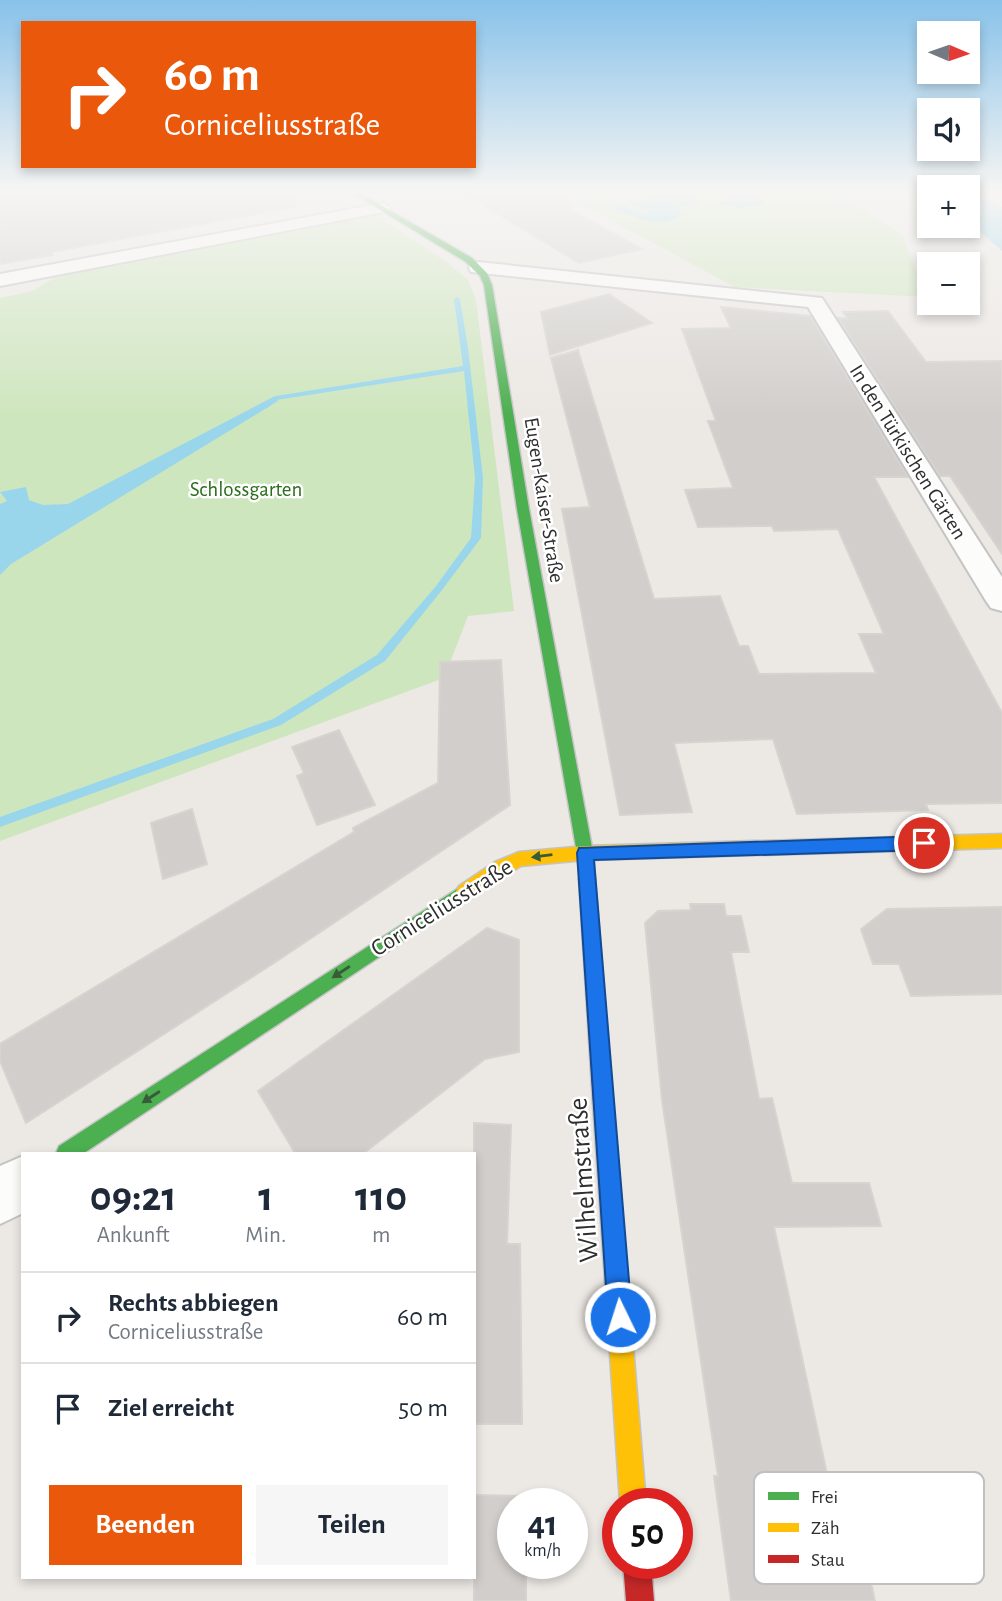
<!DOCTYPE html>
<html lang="de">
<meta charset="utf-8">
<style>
:root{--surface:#fff;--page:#f6f6f7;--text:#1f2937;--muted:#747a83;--line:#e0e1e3;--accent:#ea580c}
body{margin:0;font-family:"Alegreya Sans",sans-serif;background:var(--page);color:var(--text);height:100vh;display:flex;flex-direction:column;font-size:26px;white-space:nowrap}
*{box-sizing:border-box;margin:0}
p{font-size:23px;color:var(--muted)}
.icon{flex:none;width:38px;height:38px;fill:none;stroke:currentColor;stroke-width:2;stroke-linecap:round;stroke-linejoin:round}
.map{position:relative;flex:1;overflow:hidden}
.panel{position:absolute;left:21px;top:1152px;width:455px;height:427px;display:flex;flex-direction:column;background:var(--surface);border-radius:0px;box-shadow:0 4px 10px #0003}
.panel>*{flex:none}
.hud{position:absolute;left:21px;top:21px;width:455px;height:147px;border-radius:0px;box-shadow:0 4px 10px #0003;background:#ea580c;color:#fff;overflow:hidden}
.needle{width:46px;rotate:92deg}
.tools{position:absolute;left:917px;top:21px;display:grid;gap:14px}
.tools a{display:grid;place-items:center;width:63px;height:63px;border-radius:0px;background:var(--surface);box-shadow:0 4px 10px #0003;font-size:35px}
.speed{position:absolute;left:497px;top:1488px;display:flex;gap:14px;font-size:35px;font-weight:700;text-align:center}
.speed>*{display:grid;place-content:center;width:91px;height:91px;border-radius:50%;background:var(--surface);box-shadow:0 4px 10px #0003;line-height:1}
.speed small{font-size:18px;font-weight:400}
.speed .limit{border:10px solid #d22;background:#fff;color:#111}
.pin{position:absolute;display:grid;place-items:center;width:60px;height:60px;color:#fff;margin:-30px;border:4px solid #fff;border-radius:50%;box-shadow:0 2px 7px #0007}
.me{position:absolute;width:77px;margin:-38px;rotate:356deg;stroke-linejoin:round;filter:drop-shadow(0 0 5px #0008)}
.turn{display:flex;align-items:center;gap:24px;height:147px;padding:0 28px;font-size:32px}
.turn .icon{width:91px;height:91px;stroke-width:2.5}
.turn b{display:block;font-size:49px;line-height:60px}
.eta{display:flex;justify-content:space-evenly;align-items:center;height:119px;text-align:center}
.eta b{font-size:42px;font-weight:700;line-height:49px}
.button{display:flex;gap:14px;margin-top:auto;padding:14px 28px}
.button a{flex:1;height:80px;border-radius:0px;background:var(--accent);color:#fff;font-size:28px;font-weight:700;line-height:80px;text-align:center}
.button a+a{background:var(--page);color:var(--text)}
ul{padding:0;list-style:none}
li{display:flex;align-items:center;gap:21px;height:91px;padding:0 28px;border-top:2px solid var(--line)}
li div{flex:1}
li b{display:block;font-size:26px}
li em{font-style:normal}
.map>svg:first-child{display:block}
.green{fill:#cee6be}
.water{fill:#99d6ec}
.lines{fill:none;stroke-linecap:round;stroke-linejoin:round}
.stream{fill:#99d6ec;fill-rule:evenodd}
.building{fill:#d1cecb;stroke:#d7d4d0;stroke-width:2}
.street-casing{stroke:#c5c4c5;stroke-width:4}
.fast-casing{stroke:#c5c4c5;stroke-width:3}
.slow-casing{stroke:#c5c4c5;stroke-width:3}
.jam-casing{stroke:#c5c4c5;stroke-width:3}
.street{fill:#fcfcfb;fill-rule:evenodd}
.fast{fill:#4caf50;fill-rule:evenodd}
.slow{fill:#ffc107;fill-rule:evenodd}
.jam{fill:#c62828;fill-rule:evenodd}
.oneway{fill:#385b3a}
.route{fill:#1a73e8;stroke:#114b97;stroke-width:2}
.labels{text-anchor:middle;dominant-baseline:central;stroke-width:5;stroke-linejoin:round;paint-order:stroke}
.far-street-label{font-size:21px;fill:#2e2e2e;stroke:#fff}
.far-park-label{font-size:21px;fill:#2c6e1b;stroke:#fff}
.street-label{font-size:24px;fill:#2e2e2e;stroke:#fff}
.near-street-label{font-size:28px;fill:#2e2e2e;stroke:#fff}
.key{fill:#fff;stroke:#c0c0c0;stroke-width:2}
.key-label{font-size:19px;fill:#2e2e2e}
</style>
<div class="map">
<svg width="1002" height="1601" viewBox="0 0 1002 1601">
<rect width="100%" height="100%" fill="#ece8e4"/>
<path class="green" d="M 556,191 L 833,191 L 902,235 L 927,297 L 735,287 Z
M 374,214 L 448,263 L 468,280 L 476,300 L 514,611 L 468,616 L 444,678 L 0,841 L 0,298 L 33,291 L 57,276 Z"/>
<path class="water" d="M 741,191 L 759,196 L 764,201 L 763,204 L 739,208 L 716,203 L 735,199 L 727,195 Z
M 968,191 L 1002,207 L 1002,251 L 968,221 Z
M 682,192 L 702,202 L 678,207 L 682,215 C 660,230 634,217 613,207 L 624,205 C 634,210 639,217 650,213 L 630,203 Z
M 275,396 L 278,401 L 11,564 L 0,575 L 0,504 L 7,501 L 0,492 L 26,487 L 29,500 L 43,505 L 68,504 Z"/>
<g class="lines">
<path class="stream" d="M 457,297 L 460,299 L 468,348 L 483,478 L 481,538 L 442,590 L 385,661 L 281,725 L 0,827 L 0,817 L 273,719 L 377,655 L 436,586 L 471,538 L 475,478 L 464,371 L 276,400 L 272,398 L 276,396 L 463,366 L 454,299 Z"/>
</g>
<path class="building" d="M 0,191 L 118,191 L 122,194 L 141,191 L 294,191 L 295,207 L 51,252 L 53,255 L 0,264 Z
M 460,191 L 568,191 L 571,210 L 642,249 L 579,263 Z
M 609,294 L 652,323 L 550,355 L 541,312 Z
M 721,307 L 810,316 L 908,477 L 874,477 L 1002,713 L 1002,803 L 926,804 L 928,810 L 797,814 L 773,739 L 674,743 L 692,812 L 620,815 L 562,509 L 590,507 L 551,358 L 578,350 L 654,599 L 720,596 L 739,646 L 748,646 L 759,674 L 876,673 L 859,634 L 884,634 L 838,529 L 774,531 L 772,526 L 759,526 L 698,527 L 685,490 L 733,488 L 708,421 L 716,421 L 682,329 L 731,328 Z
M 888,311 L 926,362 L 1002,361 L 1002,554 L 950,476 L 940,476 L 838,318 L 848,319 L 843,312 Z
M 501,660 L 510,805 L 277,961 L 26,1123 L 0,1061 L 0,1044 L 354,832 L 353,828 L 438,783 L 440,662 Z
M 339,730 L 375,805 L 317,825 L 297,776 L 304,773 L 292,747 Z
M 192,809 L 207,864 L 163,879 L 151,823 Z
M 690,904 L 724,904 L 726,916 L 741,916 L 749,952 L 731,952 L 759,1099 L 772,1098 L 792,1183 L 869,1183 L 881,1226 L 774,1227 L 827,1474 L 861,1473 L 877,1548 L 863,1547 L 875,1601 L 731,1601 L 714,1476 L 718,1476 L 662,1100 L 645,923 L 658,911 L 691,910 Z
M 1002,907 L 1002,994 L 911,996 L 899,964 L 873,964 L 861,929 L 887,909 Z
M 487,928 L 519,940 L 519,1052 L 485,1059 L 364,1153 L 295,1153 L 258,1091 Z
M 474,1123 L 511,1125 L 507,1244 L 520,1244 L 522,1424 L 474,1424 Z
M 474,1495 L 526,1496 L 526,1503 L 513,1503 L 513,1563 L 526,1563 L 526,1601 L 474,1601 Z"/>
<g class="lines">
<g class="street-casing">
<path id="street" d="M 383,203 L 391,208 L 389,211 L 0,286 L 0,274 Z
M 478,262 L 822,298 L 1002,577 L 1002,611 L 991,608 L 986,601 L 808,307 L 471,272 L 469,268 L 471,264 Z
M 23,1156 L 23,1213 L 0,1224 L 0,1166 Z"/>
</g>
<g class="fast-casing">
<path id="fast" d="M 349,191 L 356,191 L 472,258 L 487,273 L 492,285 L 529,509 L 593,853 L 595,879 L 593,884 L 587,886 L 581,884 L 577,853 L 517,509 L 484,285 L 480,276 L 466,262 Z
M 465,884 L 471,886 L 474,891 L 471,896 L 84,1153 L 56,1153 L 59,1146 Z"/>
</g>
<g class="slow-casing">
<path id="slow" d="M 1002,834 L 1002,848 L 585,860 L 521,866 L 471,896 L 465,898 L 459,896 L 456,891 L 459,886 L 495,862 L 519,852 L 585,846 Z
M 603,1093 L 610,1096 L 613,1103 L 646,1503 L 620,1503 L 593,1103 L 596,1096 Z"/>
</g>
<g class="jam-casing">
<path id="jam" d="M 587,872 L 593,874 L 595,879 L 613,1103 L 610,1110 L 603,1113 L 596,1110 L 593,1103 L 579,879 L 581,874 Z
M 623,1563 L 651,1563 L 654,1601 L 626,1601 Z"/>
</g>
<use href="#street" class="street"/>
<use href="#fast" class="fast"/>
<use href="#slow" class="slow"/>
<use href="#jam" class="jam"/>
</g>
<defs><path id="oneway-solid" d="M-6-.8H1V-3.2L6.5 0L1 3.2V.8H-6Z" transform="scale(1.75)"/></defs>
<g class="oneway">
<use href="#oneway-solid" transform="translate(542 856) rotate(173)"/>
<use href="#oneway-solid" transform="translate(341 972) rotate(147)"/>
<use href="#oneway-solid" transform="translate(151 1097) rotate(147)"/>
</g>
<linearGradient id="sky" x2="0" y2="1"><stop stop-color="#88c2ea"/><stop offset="0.46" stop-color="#f6f5f3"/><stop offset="1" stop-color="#f6f5f3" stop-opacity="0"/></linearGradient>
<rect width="1002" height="415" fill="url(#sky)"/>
<path class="route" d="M 924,836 L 930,838 L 932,843 L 930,848 L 924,850 L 594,860 L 632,1317 L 628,1326 L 620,1329 L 611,1326 L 608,1317 L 577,853 L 579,848 Z"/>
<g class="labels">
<g class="far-street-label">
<text transform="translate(908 452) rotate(58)">In den Türkischen Gärten</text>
<text transform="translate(544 500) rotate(81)">Eugen-Kaiser-Straße</text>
</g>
<g class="far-park-label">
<text x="246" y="489">Schlossgarten</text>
</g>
<g class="street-label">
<text transform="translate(442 908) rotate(-32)">Corniceliusstraße</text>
</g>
<g class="near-street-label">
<text transform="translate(584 1180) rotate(-94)">Wilhelmstraße</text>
</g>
</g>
<rect x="754" y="1472" width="230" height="112" rx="10" class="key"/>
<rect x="768" y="1492" width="31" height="8" fill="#4caf50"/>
<rect x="768" y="1523" width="31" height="9" fill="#ffc107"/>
<rect x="768" y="1555" width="31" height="8" fill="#c62828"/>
<g class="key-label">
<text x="811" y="1503">Frei</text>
<text x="811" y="1534">Zäh</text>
<text x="811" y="1566">Stau</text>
</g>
</svg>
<div class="tools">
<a><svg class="needle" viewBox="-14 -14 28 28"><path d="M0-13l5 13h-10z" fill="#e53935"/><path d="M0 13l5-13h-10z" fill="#747a83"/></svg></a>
<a><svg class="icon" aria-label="sound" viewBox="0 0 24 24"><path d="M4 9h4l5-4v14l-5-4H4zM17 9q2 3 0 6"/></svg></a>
<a>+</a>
<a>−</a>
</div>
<div class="speed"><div>41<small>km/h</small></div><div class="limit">50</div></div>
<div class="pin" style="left:924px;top:843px;background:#d93025"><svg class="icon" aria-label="arrive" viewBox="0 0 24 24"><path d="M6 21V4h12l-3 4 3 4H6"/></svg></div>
<svg class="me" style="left:620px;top:1317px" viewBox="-20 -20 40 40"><circle r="17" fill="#1a73e8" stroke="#fff" stroke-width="3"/><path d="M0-11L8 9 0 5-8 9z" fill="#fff"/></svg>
<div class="hud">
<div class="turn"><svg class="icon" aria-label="right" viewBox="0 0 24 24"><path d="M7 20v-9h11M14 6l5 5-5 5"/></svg><div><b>60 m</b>Corniceliusstraße</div></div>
</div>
<section class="panel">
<div class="eta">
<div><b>09:21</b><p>Ankunft</p></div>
<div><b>1</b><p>Min.</p></div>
<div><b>110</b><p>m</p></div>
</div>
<ul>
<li><svg class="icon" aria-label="right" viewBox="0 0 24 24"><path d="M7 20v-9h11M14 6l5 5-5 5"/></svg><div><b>Rechts abbiegen</b><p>Corniceliusstraße</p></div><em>60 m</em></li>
<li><svg class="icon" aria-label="arrive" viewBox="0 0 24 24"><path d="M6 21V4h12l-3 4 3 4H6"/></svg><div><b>Ziel erreicht</b></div><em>50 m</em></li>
</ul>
<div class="button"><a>Beenden</a><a>Teilen</a></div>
</section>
</div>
